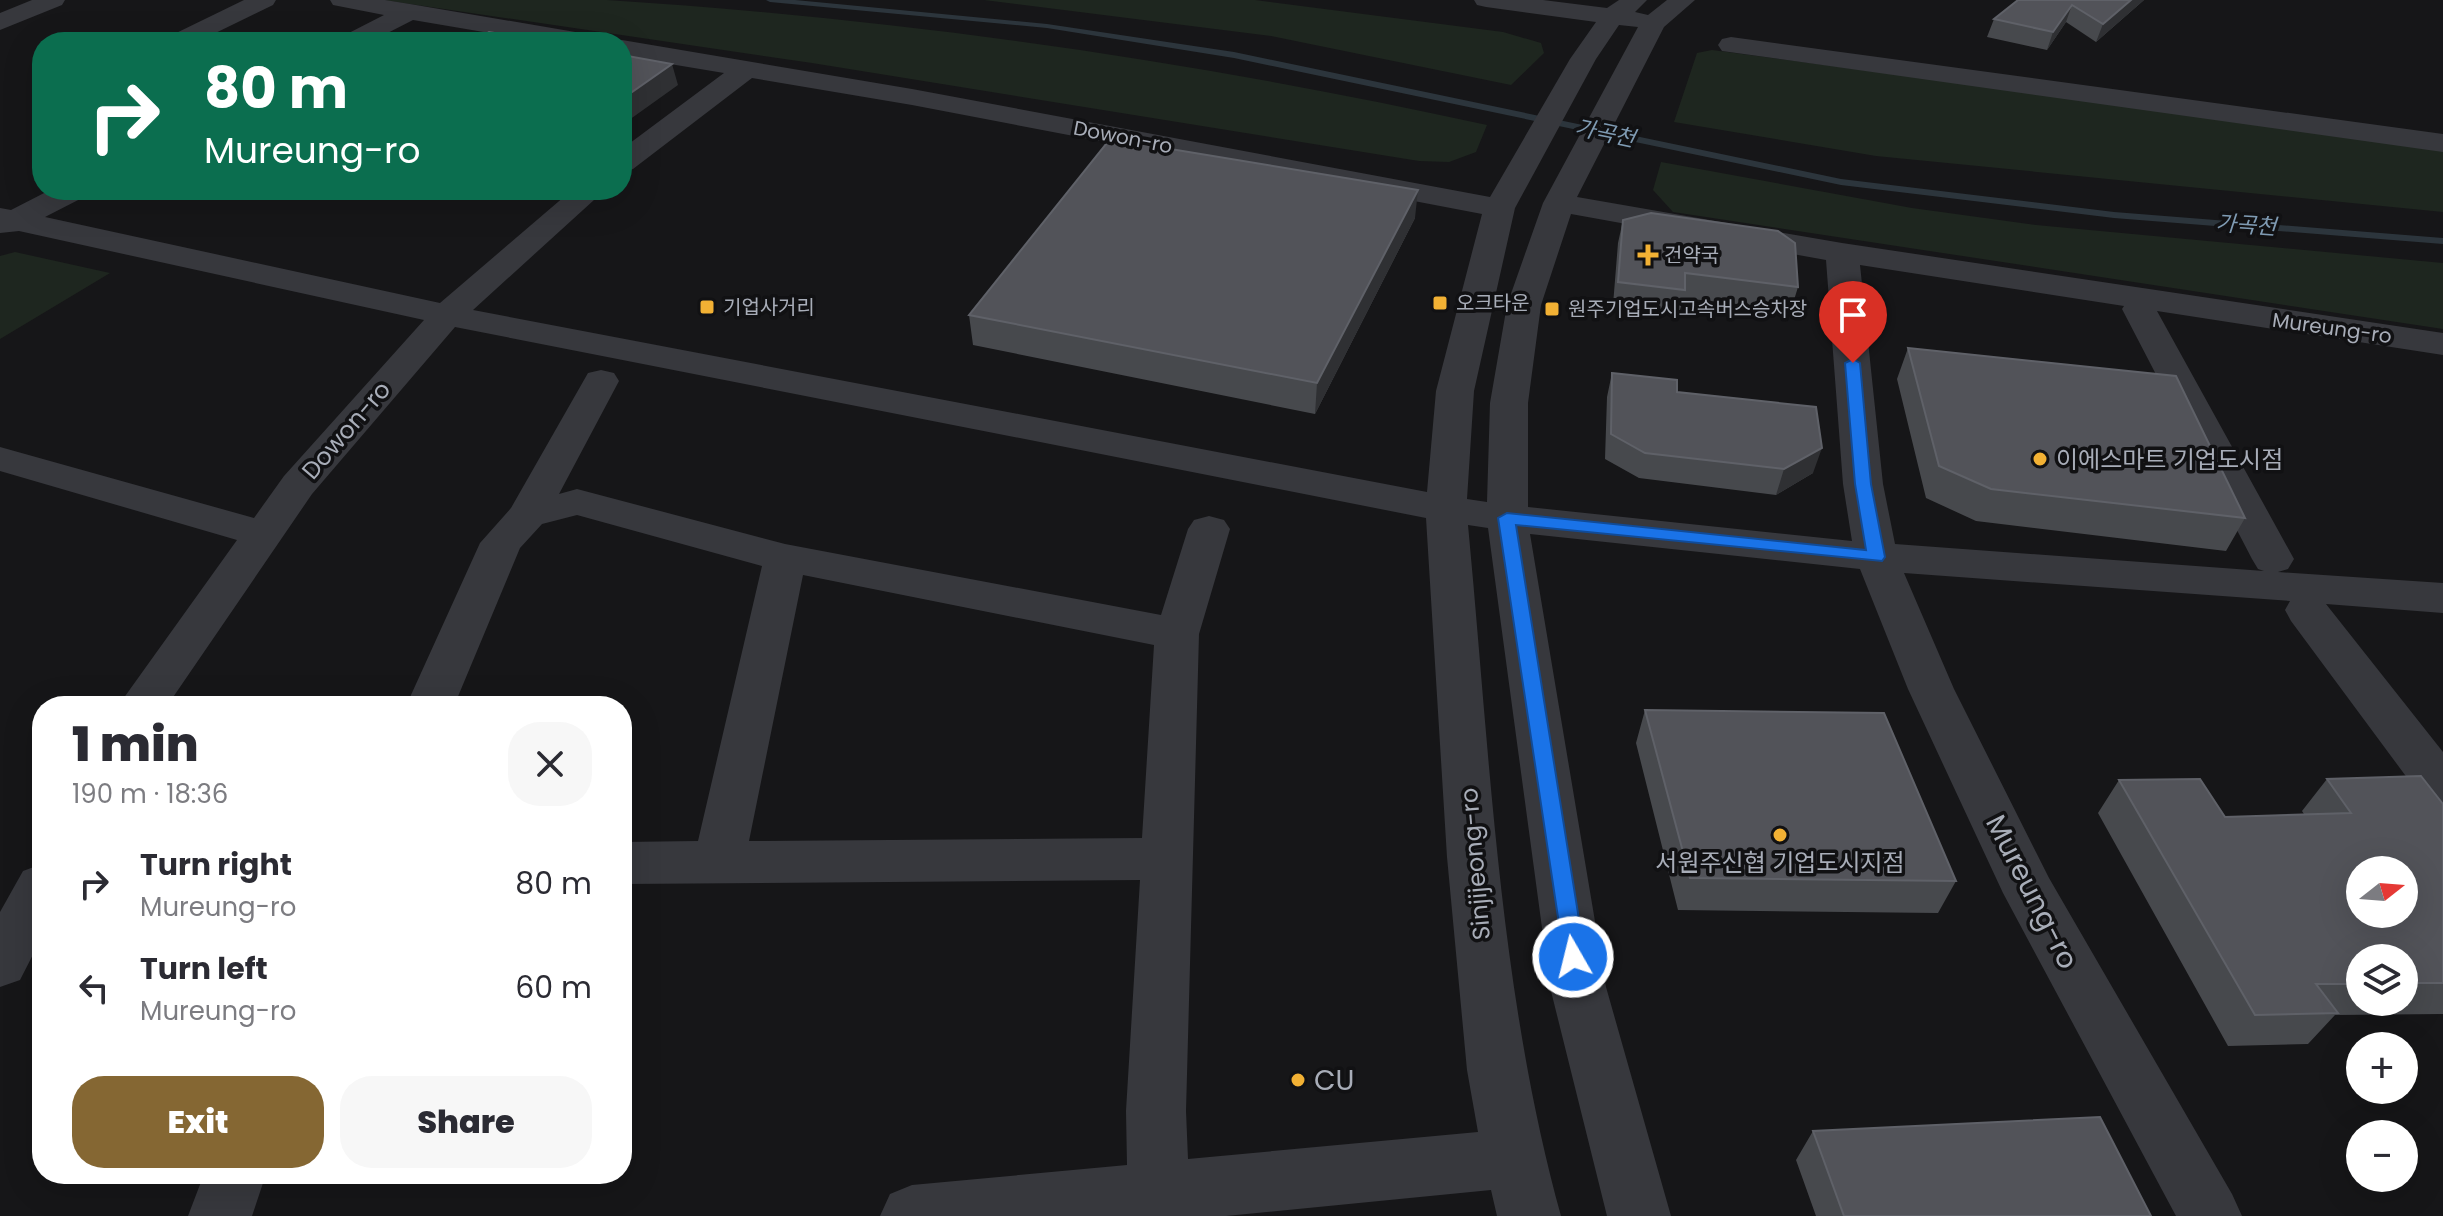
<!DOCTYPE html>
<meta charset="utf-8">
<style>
:root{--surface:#fff;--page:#f7f7f7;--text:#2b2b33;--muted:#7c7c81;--accent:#856733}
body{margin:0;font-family:Poppins,"Noto Sans KR",sans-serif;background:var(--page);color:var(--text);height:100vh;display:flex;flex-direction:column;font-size:30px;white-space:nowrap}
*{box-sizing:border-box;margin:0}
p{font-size:26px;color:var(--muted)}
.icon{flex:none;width:44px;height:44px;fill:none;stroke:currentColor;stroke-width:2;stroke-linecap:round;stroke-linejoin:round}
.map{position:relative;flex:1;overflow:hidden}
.panel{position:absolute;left:32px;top:696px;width:600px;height:488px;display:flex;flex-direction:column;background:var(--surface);border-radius:32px;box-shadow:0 8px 32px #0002}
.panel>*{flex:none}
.guide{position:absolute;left:32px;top:32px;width:600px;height:168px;border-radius:32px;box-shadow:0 8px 32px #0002;background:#0b6e4f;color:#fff;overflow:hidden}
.needle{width:52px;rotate:73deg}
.fabs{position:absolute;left:2346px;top:856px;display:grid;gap:16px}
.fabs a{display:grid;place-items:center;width:72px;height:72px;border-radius:50%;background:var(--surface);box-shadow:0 8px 32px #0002;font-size:40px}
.pin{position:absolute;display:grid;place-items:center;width:68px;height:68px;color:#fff;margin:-82px -34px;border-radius:50% 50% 50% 0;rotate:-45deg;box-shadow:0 0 8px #0007}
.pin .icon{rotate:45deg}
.me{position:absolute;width:88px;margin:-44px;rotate:352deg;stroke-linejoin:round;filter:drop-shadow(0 0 6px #0008)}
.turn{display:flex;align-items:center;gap:28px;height:168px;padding:0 40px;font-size:36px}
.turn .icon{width:104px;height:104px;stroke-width:2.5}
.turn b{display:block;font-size:56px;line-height:68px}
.round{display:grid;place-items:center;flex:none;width:84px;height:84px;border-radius:32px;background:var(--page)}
.summary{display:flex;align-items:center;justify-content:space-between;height:136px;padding:0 40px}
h1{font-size:48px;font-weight:800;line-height:60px}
.cta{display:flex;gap:16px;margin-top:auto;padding:16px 40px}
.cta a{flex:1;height:92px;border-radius:32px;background:var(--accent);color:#fff;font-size:32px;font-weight:800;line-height:92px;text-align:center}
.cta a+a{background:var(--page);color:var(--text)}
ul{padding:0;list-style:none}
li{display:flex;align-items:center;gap:24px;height:104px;padding:0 40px}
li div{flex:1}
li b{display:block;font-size:30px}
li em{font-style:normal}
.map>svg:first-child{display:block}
.green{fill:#1e261f}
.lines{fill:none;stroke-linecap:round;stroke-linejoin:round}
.stream{fill:#2c353c;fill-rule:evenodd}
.minor{fill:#37383d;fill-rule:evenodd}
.wall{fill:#47494d;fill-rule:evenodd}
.shaded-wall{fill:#2f3033}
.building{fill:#525359;stroke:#5f6168;stroke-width:2;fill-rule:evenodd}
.route{fill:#1a73e8;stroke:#114b97;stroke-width:2}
.poi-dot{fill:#f2b134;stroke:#111113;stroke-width:3}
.labels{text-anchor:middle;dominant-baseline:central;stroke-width:7;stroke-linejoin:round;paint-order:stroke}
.far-street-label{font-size:20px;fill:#a8adb8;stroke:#111113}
.far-poi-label{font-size:20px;fill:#a8adb8;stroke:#111113;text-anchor:start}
.far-water-label{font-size:22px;font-style:italic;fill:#7f9bb3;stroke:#111113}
.street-label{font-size:24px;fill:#a8adb8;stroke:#111113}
.poi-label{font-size:24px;fill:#a8adb8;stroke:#111113;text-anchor:start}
.near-street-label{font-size:28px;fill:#a8adb8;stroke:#111113}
.near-poi-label{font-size:28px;fill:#a8adb8;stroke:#111113;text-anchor:start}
</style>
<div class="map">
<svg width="2443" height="1216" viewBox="0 0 2443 1216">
<rect width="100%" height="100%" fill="#161618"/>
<path class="green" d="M 383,0 C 457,0 533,0 607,0 C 902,19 1197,61 1487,125 L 1476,152 L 1449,162 L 1419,161 L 812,63 Z
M 984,0 L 1255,0 L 1503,32 L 1541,43 L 1544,53 L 1511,85 L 1271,36 Z
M 1712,50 L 2443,147 L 2443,212 L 1876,156 L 1674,122 L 1697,53 Z
M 1661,162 L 1912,208 L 2036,225 L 2443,263 L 2443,329 L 1673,212 L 1653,190 Z
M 15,252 L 110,273 L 0,339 L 0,256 Z"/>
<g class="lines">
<path class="stream" d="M 766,0 L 795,0 L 1047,24 L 1234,52 L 1841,179 L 2114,212 L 2443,238 L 2443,244 L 2114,218 L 1841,185 L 1234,58 L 1047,28 L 770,2 Z"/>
<path class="minor" d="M 32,0 L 65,0 L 62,5 L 0,30 L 0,13 Z
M 244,0 L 276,0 L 273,5 L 197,42 L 164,42 L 168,37 Z
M 330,0 L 385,0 L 410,4 L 587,34 L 596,37 L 600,42 L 542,42 L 413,20 L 370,42 L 337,42 L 341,37 L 384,15 L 333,5 Z
M 1474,0 L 1543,0 L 1607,8 L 1619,0 L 1647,0 L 1635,12 L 1648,15 L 1667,0 L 1695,0 L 1664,27 L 1577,197 L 1842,243 L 2443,333 L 2443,355 L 2157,311 L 2294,559 L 2288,569 L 2278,572 L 2443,583 L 2443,613 L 2326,604 L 2443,752 L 2443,807 L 2425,802 L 2291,621 L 2285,610 L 2290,601 L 1904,573 L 1954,689 L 2049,878 L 2232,1194 L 2242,1216 L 2176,1216 L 2003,893 L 1908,689 L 1860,569 L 1530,534 L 1606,987 L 1671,1216 L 1607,1216 L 1550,987 L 1488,528 L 1468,525 C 1490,756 1499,992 1561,1216 L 1497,1216 L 1491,1190 L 1226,1216 L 880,1216 L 890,1194 L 912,1185 L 1127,1165 L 1126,1111 L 1140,880 L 622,884 L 622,842 L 698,841 L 762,566 L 577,515 L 542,524 L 520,548 L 454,706 L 406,706 L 480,543 L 511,508 L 588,373 L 601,370 L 614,373 L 619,381 L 559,494 L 577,489 L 785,544 L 1161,615 L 1188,529 L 1194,520 L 1209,516 L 1224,520 L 1230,529 L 1199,634 L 1186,1111 L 1188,1159 L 1478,1132 L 1467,1070 L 1447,857 L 1426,518 L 455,327 L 312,494 L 167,706 L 118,706 L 237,540 L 0,471 L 0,447 L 254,518 L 284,476 L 424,320 L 19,231 L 0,233 L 0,208 L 11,210 L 50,190 L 88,190 L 84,197 L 45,217 L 440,303 L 572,190 L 605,190 L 473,310 L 1427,492 L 1436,391 L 1482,214 L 912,105 L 752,78 L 633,169 L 622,172 L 622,149 L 724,73 L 622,56 L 622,42 L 615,42 L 622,40 L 912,89 L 1490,197 L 1570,59 L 1596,22 L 1486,7 L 1477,5 ZM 1619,25 L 1638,27 L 1543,203 L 1507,305 L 1490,403 L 1487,502 L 1467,499 L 1474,391 L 1515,208 L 1596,59 ZM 1571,214 L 1826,260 L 1843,484 L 1852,541 L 1528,507 L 1528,403 L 1541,305 ZM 1860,265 L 2124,306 L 2122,309 L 2252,559 L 2258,569 L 2264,571 L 1895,544 L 1883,484 ZM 803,575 L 1154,645 L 1142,838 L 749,841 Z
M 1731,37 L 2443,134 L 2443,152 L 1722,51 L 1718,45 L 1722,39 Z
M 42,864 L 42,937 L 20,980 L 0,987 L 0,912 L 23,871 Z
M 204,1174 L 266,1174 L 252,1216 L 188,1216 Z"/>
</g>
<path class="wall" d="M 2018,0 L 2144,0 L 2096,42 L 2066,22 L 2047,50 L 1987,37 L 1994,19 Z
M 1415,218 L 1315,414 L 973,345 L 969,315 Z
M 1623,220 L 1798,287 L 1791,310 L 1683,298 L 1679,314 L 1613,305 L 1618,243 Z
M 1908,348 L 2245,518 L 2226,551 L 1976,521 L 1926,498 L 1897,379 Z
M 1612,373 L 1677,392 L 1813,473 L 1776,495 L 1639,478 L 1605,459 L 1607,397 Z
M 1645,710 L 1956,881 L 1938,913 L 1678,910 L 1636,743 Z
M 2327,779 L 2443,804 L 2443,1014 L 2335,1015 L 2308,1044 L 2228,1046 L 2098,813 L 2119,780 L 2225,817 L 2304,814 L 2302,811 ZM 2360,958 L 2404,958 L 2404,1002 L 2360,1002 Z
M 1813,1131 L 2151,1216 L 1816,1216 L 1796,1160 Z"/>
<path class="shaded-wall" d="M 2131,0 L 2144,0 L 2096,42 L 2103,24 Z
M 2072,5 L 2066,22 L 2047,50 L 2053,32 Z
M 672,64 L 678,85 L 622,125 L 622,99 Z
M 1418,190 L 1415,218 L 1315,414 L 1317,383 Z
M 1822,448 L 1813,473 L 1776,495 L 1784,469 Z"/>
<path class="building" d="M 2018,0 L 2131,0 L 2103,24 L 2072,5 L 2053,32 L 1994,19 Z
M 489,32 L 546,42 L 473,42 Z
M 622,55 L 672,64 L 622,99 Z
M 1110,139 L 1418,190 L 1317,383 L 969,315 Z
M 1651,213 L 1778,231 L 1795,243 L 1798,287 L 1685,273 L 1685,290 L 1618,282 L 1623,220 Z
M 1908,348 L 2176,376 L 2245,518 L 1991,489 L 1939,466 Z
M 1612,373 L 1677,380 L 1677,392 L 1816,407 L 1822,448 L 1784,469 L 1645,453 L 1611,434 Z
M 1645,710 L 1884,713 L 1956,881 L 1690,878 Z
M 2421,776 L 2443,804 L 2443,983 L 2404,983 L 2404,958 L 2360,958 L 2360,984 L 2316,984 L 2338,1013 L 2255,1015 L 2119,780 L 2200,779 L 2225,817 L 2351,813 L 2327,779 ZM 2360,870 L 2404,870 L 2404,914 L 2360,914 Z
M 2100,1117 L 2151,1216 L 1844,1216 L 1813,1131 Z"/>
<path class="route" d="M 1853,359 L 1860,363 L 1871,484 L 1885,557 L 1882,561 L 1516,525 L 1585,957 L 1581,964 L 1573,967 L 1565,964 L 1498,518 L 1507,513 L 1866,550 L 1855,484 L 1845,363 Z"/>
<g class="poi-dot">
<path d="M1644 243h8v8h8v8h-8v8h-8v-8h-8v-8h8z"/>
<rect x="1432" y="295" width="16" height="16" rx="4"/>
<rect x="699" y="299" width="16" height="16" rx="4"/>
<rect x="1544" y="301" width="16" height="16" rx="4"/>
<circle cx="2040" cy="459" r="8"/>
<circle cx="1780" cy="835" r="8"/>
<circle cx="1298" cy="1080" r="8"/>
</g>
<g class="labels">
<g class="far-street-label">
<text transform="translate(1123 137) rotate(11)">Dowon-ro</text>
<text transform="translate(2332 328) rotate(8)">Mureung-ro</text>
</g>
<g class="far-poi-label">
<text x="1664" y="255">건약국</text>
<text x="1456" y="303">오크타운</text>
<text x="723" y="307">기업사거리</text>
<text x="1568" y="309">원주기업도시고속버스승차장</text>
</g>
<g class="far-water-label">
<text transform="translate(1605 133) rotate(12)">가곡천</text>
<text transform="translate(2246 225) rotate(4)">가곡천</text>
</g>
<g class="street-label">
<text transform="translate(346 430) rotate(-49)">Dowon-ro</text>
<text transform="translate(1475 864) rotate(-95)">Sinjijeong-ro</text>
</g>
<g class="poi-label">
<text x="2056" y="459">이에스마트 기업도시점</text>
<text x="1780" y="862" text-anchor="middle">서원주신협 기업도시지점</text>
</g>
<g class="near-street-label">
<text transform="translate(2032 892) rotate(63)">Mureung-ro</text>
</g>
<g class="near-poi-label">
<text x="1314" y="1080">CU</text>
</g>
</g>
</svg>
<div class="fabs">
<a><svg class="needle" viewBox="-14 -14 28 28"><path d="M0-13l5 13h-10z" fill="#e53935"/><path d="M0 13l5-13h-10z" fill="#7c7c81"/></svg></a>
<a><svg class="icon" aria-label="layers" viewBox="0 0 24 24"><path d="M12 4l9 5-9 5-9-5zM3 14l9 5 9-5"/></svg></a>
<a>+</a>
<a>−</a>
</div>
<div class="pin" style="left:1853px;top:363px;background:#d93025"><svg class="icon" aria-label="arrive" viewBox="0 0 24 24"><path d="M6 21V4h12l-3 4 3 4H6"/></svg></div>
<svg class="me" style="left:1573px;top:957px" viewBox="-20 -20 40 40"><circle r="17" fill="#1a73e8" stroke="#fff" stroke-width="3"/><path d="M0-11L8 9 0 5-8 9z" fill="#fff"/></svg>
<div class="guide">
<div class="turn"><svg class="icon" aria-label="right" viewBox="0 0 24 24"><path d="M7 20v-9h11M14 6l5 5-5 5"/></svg><div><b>80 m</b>Mureung-ro</div></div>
</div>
<section class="panel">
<div class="summary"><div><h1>1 min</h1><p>190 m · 18:36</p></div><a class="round"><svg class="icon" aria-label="close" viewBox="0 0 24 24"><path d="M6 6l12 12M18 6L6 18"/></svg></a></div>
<ul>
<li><svg class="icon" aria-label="right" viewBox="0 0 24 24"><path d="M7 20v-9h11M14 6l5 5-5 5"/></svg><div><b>Turn right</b><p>Mureung-ro</p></div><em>80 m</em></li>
<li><svg class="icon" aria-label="left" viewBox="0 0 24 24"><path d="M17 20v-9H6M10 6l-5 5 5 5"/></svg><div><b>Turn left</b><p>Mureung-ro</p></div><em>60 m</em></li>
</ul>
<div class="cta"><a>Exit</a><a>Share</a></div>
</section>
</div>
